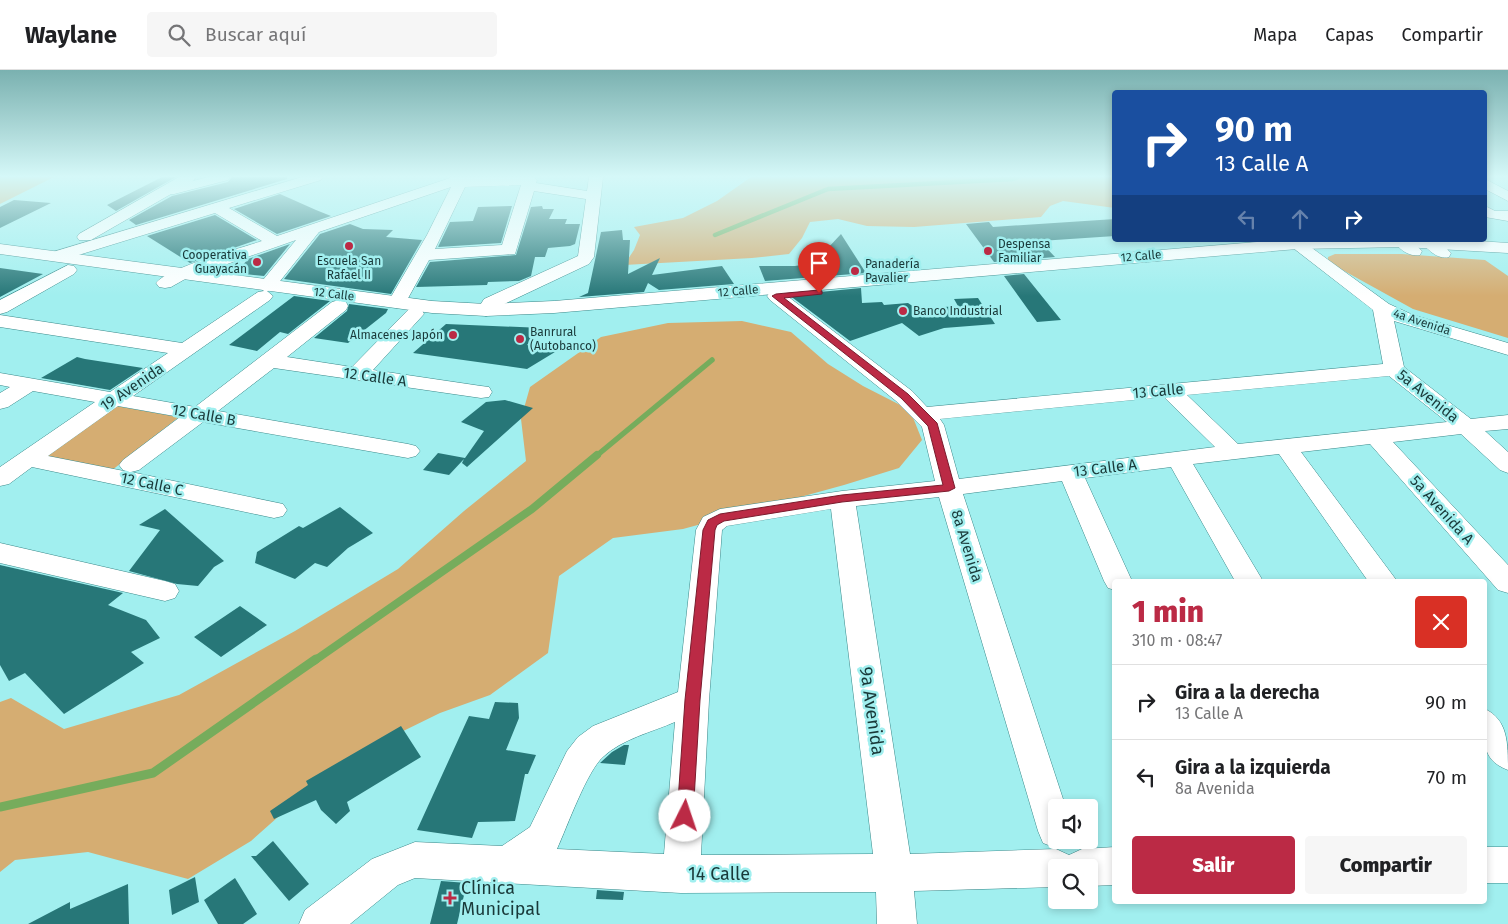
<!DOCTYPE html>
<html lang="es">
<meta charset="utf-8">
<style>
:root{--surface:#fff;--page:#f6f6f6;--text:#202124;--muted:#757577;--line:#e0e0e0;--accent:#bb2a45}
body{margin:0;font-family:"Fira Sans",sans-serif;background:var(--page);color:var(--text);height:100vh;display:flex;flex-direction:column;font-size:19px;white-space:nowrap}
*{box-sizing:border-box;margin:0}
p{font-size:16px;color:var(--muted)}
.icon{flex:none;width:28px;height:28px;fill:none;stroke:currentColor;stroke-width:2;stroke-linecap:round;stroke-linejoin:round}
.map{position:relative;flex:1;overflow:hidden}
.side{position:absolute;left:1112px;top:509px;width:375px;height:325px;display:flex;flex-direction:column;background:var(--surface);border-radius:5px;box-shadow:0 2px 8px #0003}
.side>*{flex:none}
.hud{position:absolute;left:1112px;top:20px;width:375px;height:152px;border-radius:5px;box-shadow:0 2px 8px #0003;background:#1a4fa0;color:#fff;overflow:hidden}
.buttons{position:absolute;left:1048px;top:729px;display:grid;gap:10px}
.buttons a{display:grid;place-items:center;width:50px;height:50px;border-radius:5px;background:var(--surface);box-shadow:0 2px 8px #0003;font-size:25px}
.pin{position:absolute;display:grid;place-items:center;width:42px;height:42px;color:#fff;margin:-51px -21px;border-radius:50% 50% 50% 0;rotate:-45deg;box-shadow:0 0 5px #0007}
.pin .icon{rotate:45deg}
.me{position:absolute;width:55px;margin:-28px;rotate:4deg;stroke-linejoin:round;filter:drop-shadow(0 0 4px #0008)}
.turn{display:flex;align-items:center;gap:18px;height:105px;padding:0 20px;font-size:22px}
.turn .icon{width:65px;height:65px;stroke-width:2.5}
.turn b{display:block;font-size:35px;line-height:42px}
.lanes{display:flex;align-items:center;height:48px;padding:0 20px;background:#0003;justify-content:center;gap:25px;direction:ltr}
.lanes .off{opacity:.35}
.round{display:grid;place-items:center;flex:none;width:52px;height:52px;border-radius:5px;background:var(--page)}
.overview{display:flex;align-items:center;justify-content:space-between;height:85px;padding:0 20px}
h1{font-size:30px;font-weight:800;line-height:38px;color:var(--accent)}
.button{display:flex;gap:10px;margin-top:auto;padding:10px 20px}
.button a{flex:1;height:58px;border-radius:5px;background:var(--accent);color:#fff;font-size:20px;font-weight:800;line-height:58px;text-align:center}
.button a+a{background:var(--page);color:var(--text)}
ul{padding:0;list-style:none}
li{display:flex;align-items:center;gap:15px;height:75px;padding:0 20px;border-top:1px solid var(--line)}
li div{flex:1}
li b{display:block;font-size:19px}
li em{font-style:normal}
header{display:flex;align-items:center;gap:30px;box-sizing:border-box;height:70px;padding:0 25px;background:var(--surface);border-bottom:1px solid var(--line)}
header strong{font-size:24px}
nav{display:flex;gap:28px;margin-inline-start:auto;font-size:18px}
.search{width:350px;height:45px;background:var(--page);display:flex;align-items:center;gap:12px;box-sizing:border-box;padding:0 18px;border-radius:5px;color:var(--muted);font-size:19px}
.map>svg:first-child{display:block}
.green{fill:#d5ad72}
.lines{fill:none;stroke-linecap:round;stroke-linejoin:round}
.stream-far3{stroke:#76ac5c;stroke-width:4.5}
.stream-far2{stroke:#76ac5c;stroke-width:5.5}
.stream-far1{stroke:#76ac5c;stroke-width:8}
.stream{stroke:#76ac5c;stroke-width:9}
.building{fill:#277778}
.minor-casing{stroke:#3b898a;stroke-width:1}
.secondary-casing{stroke:#3b898a;stroke-width:1}
.minor{fill:#fff;fill-rule:evenodd}
.secondary{fill:#fff;fill-rule:evenodd}
.route{fill:#bb2a45;stroke:#7a1b2d}
.poi-dot{fill:#bb2a45;stroke:#a1efef;stroke-width:2}
.labels{text-anchor:middle;dominant-baseline:central;stroke-width:5;stroke-linejoin:round;paint-order:stroke}
.far-poi-label{font-size:12px;fill:#193939;stroke:#a1efef;text-anchor:start}
.far-street-label{font-size:12px;fill:#193939;stroke:#a1efef}
.street-label{font-size:15px;fill:#193939;stroke:#a1efef}
.near-street-label{font-size:18px;fill:#193939;stroke:#a1efef}
.near-poi-label{font-size:18px;fill:#193939;stroke:#a1efef;text-anchor:start}
</style>
<header>
<strong>Waylane</strong>
<div class="search"><svg class="icon" aria-label="search" viewBox="0 0 24 24"><circle cx="10" cy="10" r="6"/><path d="M15 15l6 6"/></svg>Buscar aquí</div>
<nav><a>Mapa</a><a>Capas</a><a>Compartir</a></nav>
</header>
<div class="map">
<svg width="1508" height="854" viewBox="0 0 1508 854">
<rect width="100%" height="100%" fill="#a1efef"/>
<path class="green" d="M 0,107 L 54,107 L 0,134 Z
M 751,107 L 1115,107 L 1115,138 L 1063,131 L 1050,136 L 1041,147 L 914,157 L 867,156 L 838,149 L 810,152 L 802,168 L 789,184 L 752,188 L 624,195 L 634,180 L 640,165 L 634,157 L 683,148 L 717,131 Z
M 1335,184 L 1402,184 L 1485,190 L 1508,206 L 1508,268 L 1413,239 L 1328,192 L 1328,187 Z
M 742,251 L 791,262 L 828,294 L 863,316 L 910,340 L 922,370 L 899,398 L 844,415 L 683,459 L 613,468 L 559,506 L 548,583 L 490,625 L 440,643 L 340,692 L 251,771 L 188,809 L 88,782 L 15,790 L 0,802 L 0,632 L 11,628 L 64,659 L 179,625 L 295,561 L 398,499 L 464,441 L 526,391 L 521,349 L 530,317 L 601,267 L 668,253 Z
M 111,335 L 179,347 L 111,401 L 36,387 Z"/>
<g class="lines">
<path class="stream-far3" d="M 715,165 L 828,119 L 1013,109 L 1018,107"/>
<path class="stream-far2" d="M 595,387 L 712,290"/>
<path class="stream-far1" d="M 314,591 L 532,439 L 597,385"/>
<path class="stream" d="M 0,737 L 153,703 L 316,589"/>
</g>
<path class="building" d="M 162,107 L 176,107 L 116,141 L 107,135 Z
M 232,107 L 287,107 L 287,109 L 136,155 L 129,150 L 172,126 L 228,112 Z
M 280,124 L 316,140 L 331,146 L 277,164 L 234,139 Z
M 14,130 L 51,133 L 0,158 L 0,137 Z
M 512,136 L 501,173 L 438,177 L 450,152 L 473,151 L 478,137 Z
M 542,136 L 543,139 L 554,139 L 549,149 L 567,149 L 565,154 L 580,154 L 575,174 L 570,176 L 548,178 L 545,187 L 535,187 L 531,206 L 519,211 L 488,212 L 487,215 L 416,217 L 430,192 L 516,185 L 531,137 Z
M 215,145 L 257,170 L 190,193 L 147,166 Z
M 1115,149 L 1115,166 L 1040,171 L 1055,187 L 994,192 L 966,154 L 989,152 L 993,157 Z
M 350,154 L 363,159 L 393,160 L 386,167 L 422,170 L 391,224 L 284,209 L 320,164 Z
M 622,160 L 623,170 L 630,170 L 628,204 L 660,188 L 652,205 L 722,196 L 734,214 L 659,220 L 648,213 L 644,222 L 579,227 L 588,223 L 601,162 Z
M 841,164 L 866,203 L 765,211 L 759,196 L 795,196 L 833,190 L 827,179 Z
M 290,174 L 264,206 L 236,203 L 248,189 Z
M 0,198 L 43,204 L 0,227 Z
M 1024,204 L 1061,250 L 1037,252 L 1004,206 Z
M 861,218 L 862,233 L 882,232 L 884,235 L 908,233 L 917,239 L 958,236 L 954,229 L 978,228 L 995,254 L 944,258 L 919,266 L 902,253 L 850,271 L 789,225 Z
M 294,226 L 330,231 L 288,264 L 280,262 L 257,281 L 229,275 Z
M 349,234 L 388,239 L 386,243 L 348,273 L 314,268 L 347,241 Z
M 446,254 L 543,258 L 527,275 L 555,282 L 527,299 L 413,283 Z
M 77,287 L 85,289 L 143,298 L 110,320 L 41,308 Z
M 505,330 L 533,338 L 467,397 L 462,393 L 464,389 L 449,405 L 423,400 L 438,383 L 465,388 L 484,361 L 461,352 L 486,332 Z
M 340,437 L 373,463 L 348,478 L 327,497 L 315,493 L 295,509 L 255,493 L 257,482 L 299,456 L 303,458 Z
M 165,439 L 224,491 L 214,497 L 198,516 L 177,514 L 129,501 L 160,460 L 139,455 Z
M 0,495 L 123,523 L 108,535 L 146,550 L 160,568 L 131,582 L 144,593 L 64,644 L 25,603 L 9,611 L 0,595 Z
M 240,536 L 267,555 L 221,587 L 194,567 Z
M 495,632 L 518,633 L 519,648 L 506,680 L 536,685 L 528,704 L 525,704 L 515,751 L 478,752 L 472,768 L 417,760 L 469,646 L 489,649 Z
M 401,656 L 421,687 L 347,732 L 350,741 L 336,754 L 321,740 L 316,730 L 274,749 L 270,741 L 308,715 L 306,711 Z
M 624,675 L 629,675 L 625,695 L 600,693 L 612,682 Z
M 273,771 L 309,814 L 289,831 L 251,786 L 256,786 Z
M 195,807 L 199,832 L 172,845 L 169,820 Z
M 235,808 L 257,844 L 243,854 L 218,854 L 204,830 Z
M 441,811 L 467,813 L 457,854 L 430,854 Z
M 128,814 L 129,854 L 28,854 L 70,832 L 70,839 Z
M 597,820 L 624,822 L 623,830 L 596,829 Z"/>
<g class="lines">
<g class="minor-casing">
<path id="minor" d="M 179,107 L 196,107 L 193,111 L 208,107 L 230,107 L 228,110 L 174,124 L 171,124 L 91,170 L 79,170 L 77,167 L 79,164 Z
M 302,107 L 323,107 L 321,110 L 229,138 L 277,166 L 450,108 L 449,107 L 534,107 L 537,110 L 536,113 L 587,121 L 589,107 L 603,107 L 594,187 L 589,194 L 498,237 L 493,244 L 486,246 L 479,244 L 477,240 L 484,229 L 578,186 L 586,129 L 534,121 L 515,184 L 429,190 L 406,232 L 403,236 L 397,238 L 391,236 L 388,232 L 427,165 L 451,117 L 319,162 L 273,220 L 267,221 L 273,226 L 270,230 L 133,326 L 195,337 L 332,232 L 339,230 L 346,232 L 348,236 L 346,240 L 287,287 L 352,297 L 408,240 L 415,238 L 422,240 L 424,244 L 373,300 L 481,316 L 489,317 L 492,322 L 489,327 L 481,328 L 274,298 L 218,341 L 408,374 L 416,376 L 420,381 L 416,386 L 408,388 L 203,352 L 139,400 L 131,402 L 283,434 L 287,440 L 283,446 L 274,448 L 32,397 L 9,414 L 0,416 L 0,397 L 95,332 L 33,321 L 8,337 L 0,339 L 0,323 L 10,317 L 0,315 L 0,303 L 110,322 L 168,283 L 0,257 L 0,245 L 182,273 L 258,222 L 264,221 L 258,216 L 296,170 L 187,208 L 171,217 L 165,218 L 159,217 L 156,213 C 167,198 241,178 262,171 L 215,143 L 59,191 L 53,190 L 51,186 L 53,182 ZM 521,115 L 502,175 L 435,179 L 465,117 ZM 118,336 L 180,347 L 123,390 L 119,395 L 123,400 L 129,402 L 48,386 Z
M 1485,109 L 1508,121 L 1508,131 L 1485,119 Z
M 1485,136 L 1495,141 L 1508,141 L 1508,151 L 1485,147 Z
M 1283,170 L 1301,170 L 1389,234 L 1413,245 L 1508,273 L 1508,285 L 1394,251 L 1404,297 L 1471,349 L 1508,345 L 1508,359 L 1485,361 L 1508,382 L 1508,403 L 1500,400 L 1461,364 L 1393,372 L 1508,495 L 1508,523 L 1498,520 L 1370,374 L 1301,382 L 1397,511 L 1368,511 L 1279,384 L 1193,394 L 1263,511 L 1235,511 L 1171,397 L 1085,408 L 1132,511 L 1115,511 L 1115,520 L 1108,518 L 1104,511 L 1062,411 L 963,424 L 1066,738 L 1056,738 L 1056,770 L 1070,770 L 1069,773 L 1056,778 L 1043,773 L 1038,761 L 939,427 L 856,436 L 910,784 L 1056,779 L 1069,785 L 1082,779 L 1115,777 L 1115,815 L 1089,816 L 1089,798 L 1056,798 L 1056,817 L 914,821 L 917,854 L 877,854 L 876,822 L 681,823 L 415,808 L 398,815 L 350,854 L 299,854 L 305,840 L 372,789 L 415,772 L 502,776 L 530,757 L 567,681 L 578,667 L 593,656 L 678,622 L 696,460 L 703,447 L 720,439 L 842,421 L 935,411 L 922,357 L 896,331 L 770,230 L 767,226 L 770,222 L 776,221 L 782,222 L 912,321 L 927,337 L 1383,294 L 1373,240 ZM 1389,306 L 1447,352 L 1238,374 L 1187,325 ZM 1164,327 L 1215,377 L 959,409 L 944,355 L 940,349 ZM 831,439 L 873,784 L 701,785 L 709,630 L 722,460 L 727,456 ZM 675,652 L 664,784 L 557,779 C 567,757 587,701 603,687 C 622,669 652,662 675,652 Z
M 1393,170 L 1411,170 L 1422,181 L 1420,185 C 1408,187 1399,179 1393,170 Z
M 1420,170 L 1438,170 L 1451,183 L 1449,187 C 1437,190 1427,179 1420,170 Z
M 68,195 L 74,196 L 77,200 L 74,204 L 7,242 L 0,244 L 0,230 Z
M 0,473 L 165,511 L 175,514 L 179,521 L 175,528 L 165,531 L 0,493 Z
M 1485,639 C 1508,650 1508,673 1508,700 C 1478,689 1485,666 1485,639 Z
M 1485,777 L 1508,777 L 1508,813 L 1485,813 Z"/>
</g>
<g class="secondary-casing">
<path id="secondary" d="M 1280,170 L 1463,170 L 1508,173 L 1508,183 L 1404,177 L 1297,179 L 554,243 L 486,246 L 432,243 L 0,184 L 0,174 L 432,231 L 486,234 L 554,231 Z"/>
</g>
<use href="#minor" class="minor"/>
<use href="#secondary" class="secondary"/>
</g>
<linearGradient id="sky" x2="0" y2="1"><stop stop-color="#7ab1b0"/><stop offset="0.47" stop-color="#d5f8f8"/><stop offset="1" stop-color="#d5f8f8" stop-opacity="0"/></linearGradient>
<rect width="1508" height="226" fill="url(#sky)"/>
<path class="route" d="M 819,220 L 822,221 L 822,224 L 784,228 L 908,324 L 937,353 L 955,418 L 949,421 L 842,432 L 724,451 L 717,455 L 715,460 L 700,630 L 693,746 L 691,752 L 685,754 L 679,752 L 677,746 L 685,630 L 703,460 L 708,450 L 720,444 L 842,425 L 943,415 L 928,356 L 901,328 L 772,226 L 776,224 Z"/>
<g class="poi-dot">
<circle cx="349" cy="176" r="5"/>
<circle cx="988" cy="181" r="5"/>
<circle cx="257" cy="192" r="5"/>
<circle cx="855" cy="201" r="5"/>
<circle cx="903" cy="241" r="5"/>
<circle cx="453" cy="265" r="5"/>
<circle cx="520" cy="269" r="5"/>
<path d="M447.5 820.5h5v5h5v5h-5v5h-5v-5h-5v-5h5z"/>
</g>
<g class="labels">
<g class="far-poi-label">
<text x="998" y="174">Despensa<tspan x="998" dy="14">Familiar</tspan></text>
<text x="247" y="185" text-anchor="end">Cooperativa<tspan x="247" dy="14">Guayacán</tspan></text>
<text x="349" y="191" text-anchor="middle">Escuela San<tspan x="349" dy="14">Rafael II</tspan></text>
<text x="865" y="194">Panadería<tspan x="865" dy="14">Pavalier</tspan></text>
<text x="913" y="241">Banco Industrial</text>
<text x="530" y="262">Banrural<tspan x="530" dy="14">(Autobanco)</tspan></text>
<text x="443" y="265" text-anchor="end">Almacenes Japón</text>
</g>
<g class="far-street-label">
<text transform="translate(1141 186) rotate(-5)">12 Calle</text>
<text transform="translate(738 221) rotate(-5)">12 Calle</text>
<text transform="translate(334 224) rotate(7)">12 Calle</text>
<text transform="translate(1422 252) rotate(18)">4a Avenida</text>
</g>
<g class="street-label">
<text transform="translate(375 307) rotate(8)">12 Calle A</text>
<text transform="translate(132 317) rotate(-34)">19 Avenida</text>
<text transform="translate(1158 321) rotate(-5)">13 Calle</text>
<text transform="translate(1428 326) rotate(39)">5a Avenida</text>
<text transform="translate(204 345) rotate(10)">12 Calle B</text>
<text transform="translate(1105 398) rotate(-7)">13 Calle A</text>
<text transform="translate(152 414) rotate(12)">12 Calle C</text>
<text transform="translate(1442 440) rotate(48)">5a Avenida A</text>
<text transform="translate(967 476) rotate(73)">8a Avenida</text>
</g>
<g class="near-street-label">
<text transform="translate(872 641) rotate(82)">9a Avenida</text>
<text x="719" y="804">14 Calle</text>
</g>
<g class="near-poi-label">
<text x="461" y="818">Clínica<tspan x="461" dy="21">Municipal</tspan></text>
</g>
</g>
</svg>
<div class="buttons">
<a><svg class="icon" aria-label="sound" viewBox="0 0 24 24"><path d="M4 9h4l5-4v14l-5-4H4zM17 9q2 3 0 6"/></svg></a>
<a><svg class="icon" aria-label="search" viewBox="0 0 24 24"><circle cx="10" cy="10" r="6"/><path d="M15 15l6 6"/></svg></a>
</div>
<div class="pin" style="left:819px;top:223px;background:#d93025"><svg class="icon" aria-label="arrive" viewBox="0 0 24 24"><path d="M6 21V4h12l-3 4 3 4H6"/></svg></div>
<svg class="me" style="left:685px;top:746px" viewBox="-20 -20 40 40"><circle r="19" fill="#fff"/><path d="M0-13L10 11 0 6-10 11z" fill="#bb2a45"/></svg>
<div class="hud">
<div class="turn"><svg class="icon" aria-label="right" viewBox="0 0 24 24"><path d="M7 20v-9h11M14 6l5 5-5 5"/></svg><div><b>90 m</b>13 Calle A</div></div>
<div class="lanes"><svg class="icon off" aria-label="left" viewBox="0 0 24 24"><path d="M17 20v-9H6M10 6l-5 5 5 5"/></svg><svg class="icon off" aria-label="ahead" viewBox="0 0 24 24"><path d="M12 20V5M6 11l6-6 6 6"/></svg><svg class="icon" aria-label="right" viewBox="0 0 24 24"><path d="M7 20v-9h11M14 6l5 5-5 5"/></svg></div>
</div>
<section class="side">
<div class="overview"><div><h1>1 min</h1><p>310 m · 08:47</p></div><a class="round" style="background:#d93025;color:#fff"><svg class="icon" aria-label="close" viewBox="0 0 24 24"><path d="M6 6l12 12M18 6L6 18"/></svg></a></div>
<ul>
<li><svg class="icon" aria-label="right" viewBox="0 0 24 24"><path d="M7 20v-9h11M14 6l5 5-5 5"/></svg><div><b>Gira a la derecha</b><p>13 Calle A</p></div><em>90 m</em></li>
<li><svg class="icon" aria-label="left" viewBox="0 0 24 24"><path d="M17 20v-9H6M10 6l-5 5 5 5"/></svg><div><b>Gira a la izquierda</b><p>8a Avenida</p></div><em>70 m</em></li>
</ul>
<div class="button"><a>Salir</a><a>Compartir</a></div>
</section>
</div>
